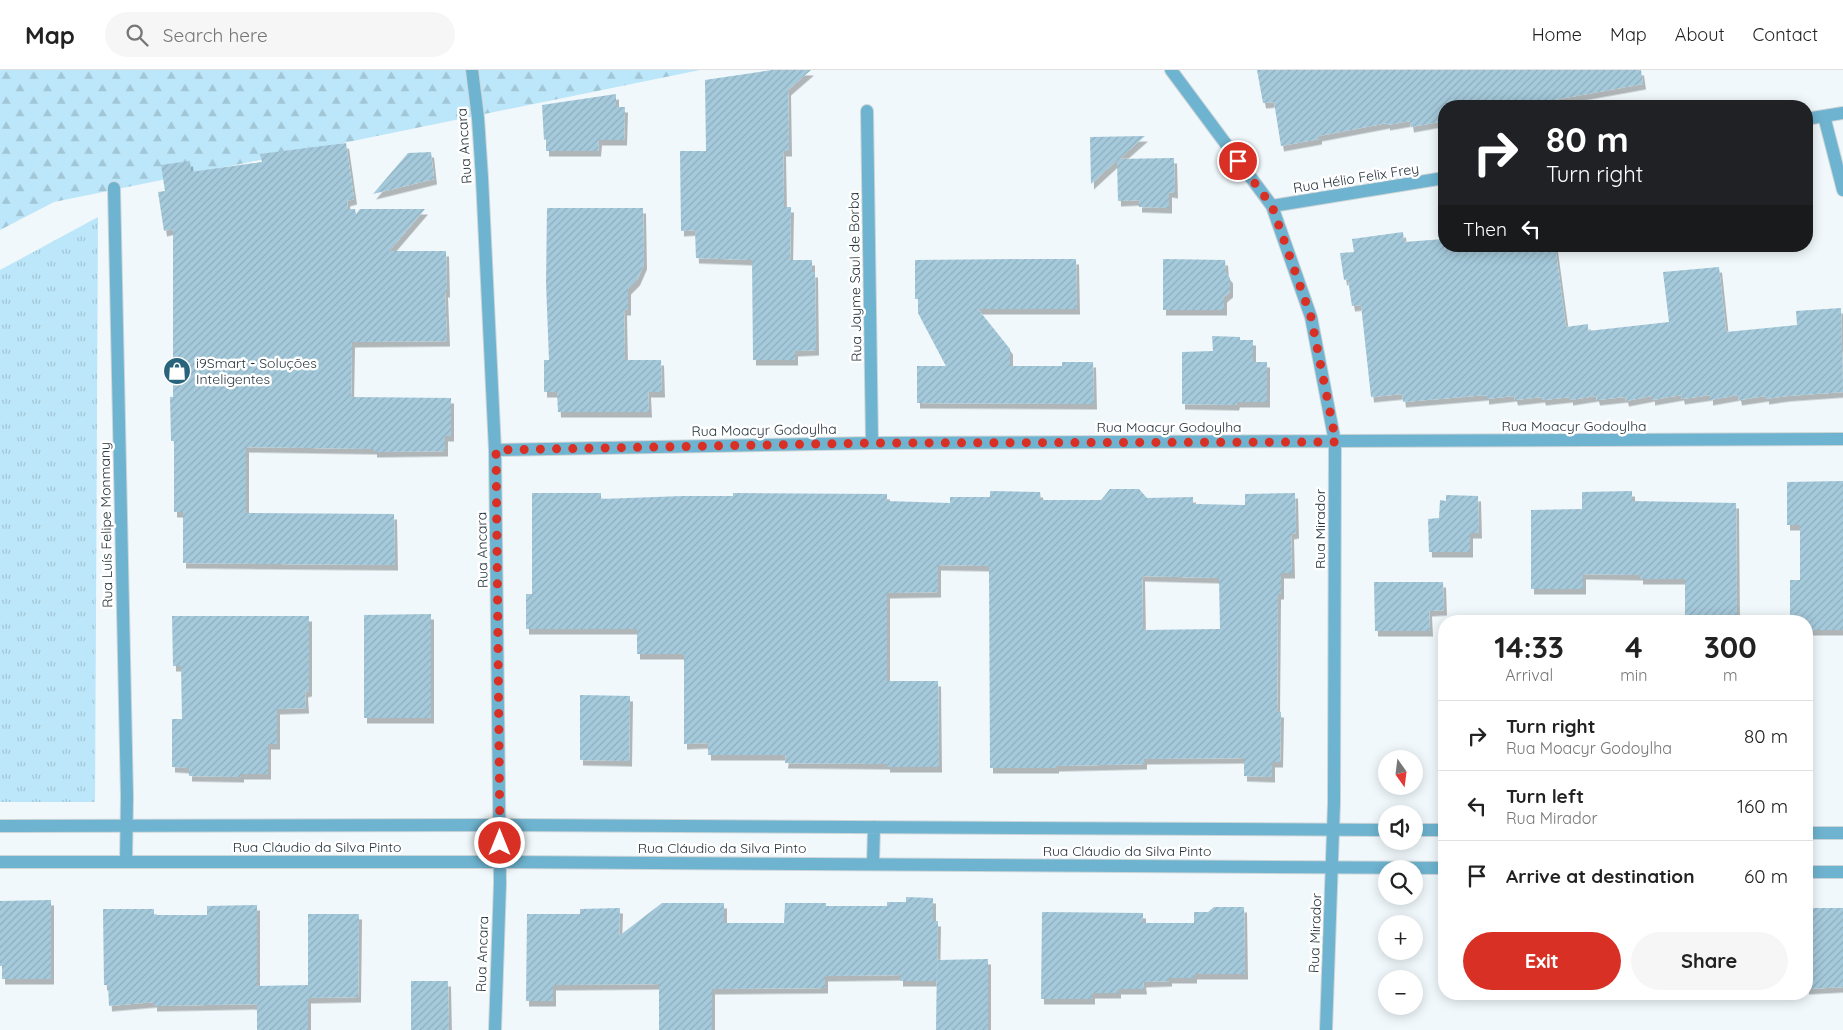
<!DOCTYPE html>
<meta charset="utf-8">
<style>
:root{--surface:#fff;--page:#f6f6f6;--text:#222;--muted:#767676;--line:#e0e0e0;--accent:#d93025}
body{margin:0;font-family:Quicksand,sans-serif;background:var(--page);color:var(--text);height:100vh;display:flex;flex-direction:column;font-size:19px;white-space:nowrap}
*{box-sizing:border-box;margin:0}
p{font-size:16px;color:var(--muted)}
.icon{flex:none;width:28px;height:28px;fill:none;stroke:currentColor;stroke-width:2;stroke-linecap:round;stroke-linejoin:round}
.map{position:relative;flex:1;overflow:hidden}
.drawer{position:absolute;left:1438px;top:545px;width:375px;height:385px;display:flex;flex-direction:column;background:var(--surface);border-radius:20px;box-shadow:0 2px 12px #0003}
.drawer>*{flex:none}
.guide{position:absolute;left:1438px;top:30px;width:375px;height:152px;border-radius:20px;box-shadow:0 2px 12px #0003;background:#202124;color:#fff;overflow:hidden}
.needle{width:32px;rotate:166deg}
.fabs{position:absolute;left:1378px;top:680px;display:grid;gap:10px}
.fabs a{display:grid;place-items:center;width:45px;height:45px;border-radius:50%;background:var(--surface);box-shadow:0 2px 12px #0003;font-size:25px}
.pin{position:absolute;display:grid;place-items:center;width:42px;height:42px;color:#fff;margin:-21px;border:2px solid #fff;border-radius:50%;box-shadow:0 1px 5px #0007}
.me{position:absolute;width:55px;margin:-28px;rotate:0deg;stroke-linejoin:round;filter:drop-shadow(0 0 4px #0008)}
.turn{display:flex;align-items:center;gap:18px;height:105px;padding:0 25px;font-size:22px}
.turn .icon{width:65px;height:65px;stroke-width:2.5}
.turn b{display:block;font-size:35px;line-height:42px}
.then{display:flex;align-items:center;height:48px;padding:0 25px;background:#0003;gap:10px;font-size:19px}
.eta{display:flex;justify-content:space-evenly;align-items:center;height:85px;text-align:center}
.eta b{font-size:30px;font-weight:700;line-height:35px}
.button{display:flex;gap:10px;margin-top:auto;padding:10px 25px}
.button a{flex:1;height:58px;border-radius:30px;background:var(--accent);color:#fff;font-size:20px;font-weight:700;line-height:58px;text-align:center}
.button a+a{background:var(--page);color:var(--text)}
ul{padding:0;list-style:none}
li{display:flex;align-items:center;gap:15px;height:70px;padding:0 25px;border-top:1px solid var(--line)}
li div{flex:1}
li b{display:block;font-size:19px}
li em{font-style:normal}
header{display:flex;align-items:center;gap:30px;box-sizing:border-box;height:70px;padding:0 25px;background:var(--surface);border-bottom:1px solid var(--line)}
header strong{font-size:24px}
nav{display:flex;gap:28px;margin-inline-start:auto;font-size:18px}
.search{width:350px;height:45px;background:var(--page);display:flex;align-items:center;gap:12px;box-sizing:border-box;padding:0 18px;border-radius:28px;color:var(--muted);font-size:19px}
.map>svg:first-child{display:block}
.forest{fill:url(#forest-firs)}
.park{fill:url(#park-tufts)}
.building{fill:url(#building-hatch);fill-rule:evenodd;filter:url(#shadow)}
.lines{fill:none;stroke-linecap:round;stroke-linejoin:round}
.minor-casing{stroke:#ccd5d8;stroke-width:14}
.tertiary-casing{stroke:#ccd5d8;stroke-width:14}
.minor{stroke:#6eb3cf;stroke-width:12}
.tertiary{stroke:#6eb3cf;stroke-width:12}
.route{stroke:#d93025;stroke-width:9;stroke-dasharray:0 16.2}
.labels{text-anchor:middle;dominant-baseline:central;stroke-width:5;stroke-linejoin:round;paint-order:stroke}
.street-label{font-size:14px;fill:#26353b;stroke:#fff}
.poi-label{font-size:14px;fill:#26353b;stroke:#fff;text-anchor:start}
</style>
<header>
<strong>Map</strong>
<div class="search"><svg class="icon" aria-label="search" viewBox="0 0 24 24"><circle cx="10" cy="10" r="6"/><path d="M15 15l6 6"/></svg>Search here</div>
<nav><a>Home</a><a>Map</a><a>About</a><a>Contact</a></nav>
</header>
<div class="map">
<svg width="1843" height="960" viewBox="0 0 1843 960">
<defs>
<pattern id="forest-firs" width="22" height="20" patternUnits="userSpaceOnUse" patternTransform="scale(1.25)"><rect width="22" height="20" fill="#bce6f9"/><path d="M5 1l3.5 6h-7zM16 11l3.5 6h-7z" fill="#a1c6d6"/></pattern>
<pattern id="park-tufts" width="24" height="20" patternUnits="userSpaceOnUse" patternTransform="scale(1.25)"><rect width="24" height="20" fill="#bce6f9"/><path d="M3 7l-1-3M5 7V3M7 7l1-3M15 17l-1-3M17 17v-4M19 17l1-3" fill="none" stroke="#a1c6d6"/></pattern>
<pattern id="building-hatch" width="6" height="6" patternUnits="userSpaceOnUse" patternTransform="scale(1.25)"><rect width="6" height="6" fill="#a5cadb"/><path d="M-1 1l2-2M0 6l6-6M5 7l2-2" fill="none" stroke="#8eaebd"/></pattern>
<filter id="shadow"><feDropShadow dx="3" dy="5.5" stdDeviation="0" flood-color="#0004"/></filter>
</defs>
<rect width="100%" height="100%" fill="#f0f8fb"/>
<path class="forest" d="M 0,0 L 700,0 L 54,132 L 0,160 Z"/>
<path class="park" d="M 98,147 L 95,732 L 0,732 L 0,200 Z"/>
<path class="building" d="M 772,0 L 811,0 L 788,20 L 789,81 L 783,81 L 784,137 L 791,137 L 790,190 L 812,190 L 812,202 L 815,202 L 816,280 L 795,281 L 795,290 L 753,290 L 752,190 L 696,188 L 695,160 L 681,161 L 680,81 L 706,81 L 705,10 Z
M 1257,0 L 1641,0 L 1643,14 L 1520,36 L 1444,36 L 1444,51 L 1411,57 L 1410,51 L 1387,55 L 1387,53 L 1319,66 L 1319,69 L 1281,76 L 1274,32 L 1263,33 Z
M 616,24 L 616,37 L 625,37 L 624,70 L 599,70 L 598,81 L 546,81 L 546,69 L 544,70 L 542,35 Z
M 1145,66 L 1119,89 L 1174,88 L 1175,123 L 1169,122 L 1169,138 L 1139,137 L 1139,130 L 1118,131 L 1117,90 L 1091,114 L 1090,67 Z
M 346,73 L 354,129 L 347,131 L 348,139 L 355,139 L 356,144 L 360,139 L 425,139 L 389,181 L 446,181 L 447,222 L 445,222 L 447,271 L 352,272 L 351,327 L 451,328 L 451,366 L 445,366 L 445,381 L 374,382 L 374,379 L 246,377 L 246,443 L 394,444 L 395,495 L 183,493 L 183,442 L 174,442 L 174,371 L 171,371 L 170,327 L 173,327 L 173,159 L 164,161 L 158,122 L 165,121 L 161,95 L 190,91 L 191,102 L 262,92 L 260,84 Z
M 431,82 L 434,109 L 373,124 L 408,83 Z
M 547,138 L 643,138 L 644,194 L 637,210 L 628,219 L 628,240 L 624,240 L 625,290 L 661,290 L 662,322 L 648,322 L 649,342 L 558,342 L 557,322 L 544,322 L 544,290 L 549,290 L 546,213 Z
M 1403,162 L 1404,172 L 1444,169 L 1444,176 L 1555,176 L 1566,257 L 1588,254 L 1588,261 L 1669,252 L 1663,202 L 1719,197 L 1726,262 L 1797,255 L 1796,241 L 1841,238 L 1843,322 L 1787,326 L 1766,329 L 1766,326 L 1739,330 L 1738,325 L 1710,330 L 1710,325 L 1682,329 L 1681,325 L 1652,330 L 1652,326 L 1626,331 L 1625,327 L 1597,330 L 1596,326 L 1570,330 L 1570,327 L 1543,330 L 1542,327 L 1515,330 L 1514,326 L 1486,329 L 1486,325 L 1403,332 L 1402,324 L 1371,327 L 1361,235 L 1352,236 L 1348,209 L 1344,210 L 1340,183 L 1354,182 L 1352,169 Z
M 1031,189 L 1076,189 L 1077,239 L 978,239 L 1010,279 L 1010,296 L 1062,296 L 1062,292 L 1093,292 L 1094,334 L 917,333 L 917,296 L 946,296 L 918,243 L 918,229 L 915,229 L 915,190 Z
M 1163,189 L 1225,190 L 1226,203 L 1230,208 L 1230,222 L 1224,227 L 1224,240 L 1163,240 Z
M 1212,266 L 1240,267 L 1240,270 L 1253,270 L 1253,292 L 1267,292 L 1267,332 L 1237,332 L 1236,335 L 1182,334 L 1182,282 L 1213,281 Z
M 1843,411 L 1843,560 L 1806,560 L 1806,551 L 1790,551 L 1790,510 L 1800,510 L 1800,455 L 1787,455 L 1787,412 Z
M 1110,419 L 1139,419 L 1147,428 L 1193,427 L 1193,434 L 1245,435 L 1245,424 L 1295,423 L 1296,463 L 1291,464 L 1292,503 L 1281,503 L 1281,524 L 1278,524 L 1277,642 L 1281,642 L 1280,692 L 1272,692 L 1272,707 L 1244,706 L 1244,688 L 1144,689 L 1144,694 L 1056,696 L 1056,698 L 990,698 L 989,496 L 938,495 L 938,522 L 887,523 L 887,611 L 938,611 L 939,697 L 887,697 L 887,694 L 785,693 L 786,685 L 708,685 L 708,673 L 684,674 L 684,584 L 637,584 L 637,559 L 526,559 L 526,524 L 532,524 L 532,423 L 601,423 L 601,429 L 683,426 L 733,426 L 733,423 L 887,424 L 887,431 L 950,433 L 950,427 L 990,427 L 990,421 L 1040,422 L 1041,430 L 1101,430 ZM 1142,506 L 1219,508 L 1220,559 L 1143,560 Z
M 1632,421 L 1632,431 L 1736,433 L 1737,551 L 1685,551 L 1685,509 L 1640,509 L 1640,505 L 1583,504 L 1583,519 L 1531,519 L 1531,440 L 1582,439 L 1582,422 Z
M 1446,425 L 1478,426 L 1479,463 L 1470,463 L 1470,482 L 1429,482 L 1428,449 L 1439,448 L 1440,430 L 1446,431 Z
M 1374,512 L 1443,512 L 1444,540 L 1429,541 L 1430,561 L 1375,561 Z
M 431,544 L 431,648 L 364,648 L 364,545 Z
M 172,546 L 309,546 L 309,621 L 305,622 L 306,638 L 277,639 L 277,674 L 268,674 L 268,704 L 241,704 L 241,707 L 189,706 L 189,698 L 172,697 L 172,649 L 182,649 L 181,596 L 173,596 Z
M 580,625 L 630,626 L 629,691 L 580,690 Z
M 906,827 L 933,828 L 933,851 L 938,851 L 937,911 L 900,911 L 900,905 L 825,906 L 825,918 L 712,919 L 712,960 L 659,960 L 659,914 L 553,915 L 553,931 L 526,931 L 527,844 L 580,844 L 580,839 L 620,838 L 619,866 L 662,833 L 724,833 L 724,853 L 784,853 L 785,833 L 826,833 L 826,836 L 887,836 L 887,832 L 906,832 Z
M 51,830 L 51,909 L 2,909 L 2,896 L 0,896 L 0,831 Z
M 257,835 L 257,934 L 154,936 L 154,932 L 109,936 L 108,915 L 104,915 L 103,839 L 154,839 L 154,845 L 207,845 L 207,836 Z
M 1214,837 L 1244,837 L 1245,904 L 1194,904 L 1194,908 L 1169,908 L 1169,911 L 1143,912 L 1144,919 L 1118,919 L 1118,923 L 1092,923 L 1092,929 L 1041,929 L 1042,842 L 1143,843 L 1143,853 L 1194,853 L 1194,842 L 1208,842 Z
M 1806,838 L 1843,838 L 1843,917 L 1806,919 Z
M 308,844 L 359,844 L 358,927 L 308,928 L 308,960 L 257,960 L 257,916 L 308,915 Z
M 988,889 L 988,960 L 936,960 L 937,890 Z
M 411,911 L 448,911 L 449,960 L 411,960 Z"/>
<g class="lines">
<g class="minor-casing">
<path id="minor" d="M 472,0 L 478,48 L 482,108 L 495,380 L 500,813 L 495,960
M 1171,0 L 1272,136 L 1311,247 L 1335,372 L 1334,733 L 1326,960
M 867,41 L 872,373
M 1824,46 L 1843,120
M 1806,49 L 1843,43
M 114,118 L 127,727 L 126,792
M 1272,136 L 1444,108
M 495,380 L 872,373 L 1843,369"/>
</g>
<g class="tertiary-casing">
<path id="tertiary" d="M 0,756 L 499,755 L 1386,760
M 1414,760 L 1444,760
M 1806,763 L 1843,763
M 0,792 L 500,792 L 1444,798
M 873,794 L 874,757
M 1806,802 L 1843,802"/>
</g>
<use href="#minor" class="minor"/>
<use href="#tertiary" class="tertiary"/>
</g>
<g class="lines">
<path class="route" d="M 500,773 L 496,380 L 872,373 L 1336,372 L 1311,247 L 1272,136 L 1238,91"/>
</g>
<defs>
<g id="shop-disc" transform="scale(1.4375)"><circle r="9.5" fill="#28647b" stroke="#fff"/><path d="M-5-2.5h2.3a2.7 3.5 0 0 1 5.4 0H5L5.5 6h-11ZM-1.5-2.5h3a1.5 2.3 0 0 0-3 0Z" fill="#fff"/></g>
</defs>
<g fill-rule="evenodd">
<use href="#shop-disc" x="177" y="301"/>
</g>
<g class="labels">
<g class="street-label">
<text transform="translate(464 76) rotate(-94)">Rua Ancara</text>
<text transform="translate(1356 108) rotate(-9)">Rua Hélio Felix Frey</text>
<text transform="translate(855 207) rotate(-91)">Rua Jayme Saul de Borba</text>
<text x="1574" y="356">Rua Moacyr Godoylha</text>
<text x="1169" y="357">Rua Moacyr Godoylha</text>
<text transform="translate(764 360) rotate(-1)">Rua Moacyr Godoylha</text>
<text transform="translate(106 455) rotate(-91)">Rua Luís Felipe Monmany</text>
<text transform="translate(1320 459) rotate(-90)">Rua Mirador</text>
<text transform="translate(482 480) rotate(-91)">Rua Ancara</text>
<text x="317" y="777">Rua Cláudio da Silva Pinto</text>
<text x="722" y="778">Rua Cláudio da Silva Pinto</text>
<text x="1127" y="781">Rua Cláudio da Silva Pinto</text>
<text transform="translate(1315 863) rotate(-88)">Rua Mirador</text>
<text transform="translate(482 884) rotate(-88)">Rua Ancara</text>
</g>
<g class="poi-label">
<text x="196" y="293">i9Smart - Soluções<tspan x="196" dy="16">Inteligentes</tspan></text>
</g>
</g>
</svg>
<div class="fabs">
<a><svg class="needle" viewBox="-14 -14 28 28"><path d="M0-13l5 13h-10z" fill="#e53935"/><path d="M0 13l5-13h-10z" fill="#767676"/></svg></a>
<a><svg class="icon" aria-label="sound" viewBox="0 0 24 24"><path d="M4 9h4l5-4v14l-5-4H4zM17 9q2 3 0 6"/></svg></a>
<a><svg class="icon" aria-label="search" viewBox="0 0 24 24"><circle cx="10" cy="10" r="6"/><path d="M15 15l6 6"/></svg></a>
<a>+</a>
<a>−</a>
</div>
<div class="pin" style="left:1238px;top:91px;background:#d93025"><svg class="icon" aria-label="arrive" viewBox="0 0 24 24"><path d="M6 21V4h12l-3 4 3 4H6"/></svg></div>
<svg class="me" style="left:500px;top:773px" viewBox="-20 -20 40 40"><circle r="17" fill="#d93025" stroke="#fff" stroke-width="3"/><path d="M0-11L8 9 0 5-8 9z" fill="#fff"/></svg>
<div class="guide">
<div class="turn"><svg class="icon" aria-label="right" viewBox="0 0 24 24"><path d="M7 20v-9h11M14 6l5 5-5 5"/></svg><div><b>80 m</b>Turn right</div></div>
<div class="then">Then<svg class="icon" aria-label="left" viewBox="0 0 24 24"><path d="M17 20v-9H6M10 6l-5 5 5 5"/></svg></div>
</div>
<section class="drawer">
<div class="eta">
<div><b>14:33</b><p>Arrival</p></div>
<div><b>4</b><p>min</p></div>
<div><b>300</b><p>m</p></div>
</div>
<ul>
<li><svg class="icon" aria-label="right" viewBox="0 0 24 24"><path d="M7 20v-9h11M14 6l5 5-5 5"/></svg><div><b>Turn right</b><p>Rua Moacyr Godoylha</p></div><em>80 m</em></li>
<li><svg class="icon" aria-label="left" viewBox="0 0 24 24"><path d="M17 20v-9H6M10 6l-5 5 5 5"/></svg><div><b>Turn left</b><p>Rua Mirador</p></div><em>160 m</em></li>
<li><svg class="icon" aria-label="arrive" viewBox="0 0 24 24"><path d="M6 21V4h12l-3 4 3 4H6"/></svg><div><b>Arrive at destination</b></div><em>60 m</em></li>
</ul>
<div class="button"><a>Exit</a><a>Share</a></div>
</section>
</div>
